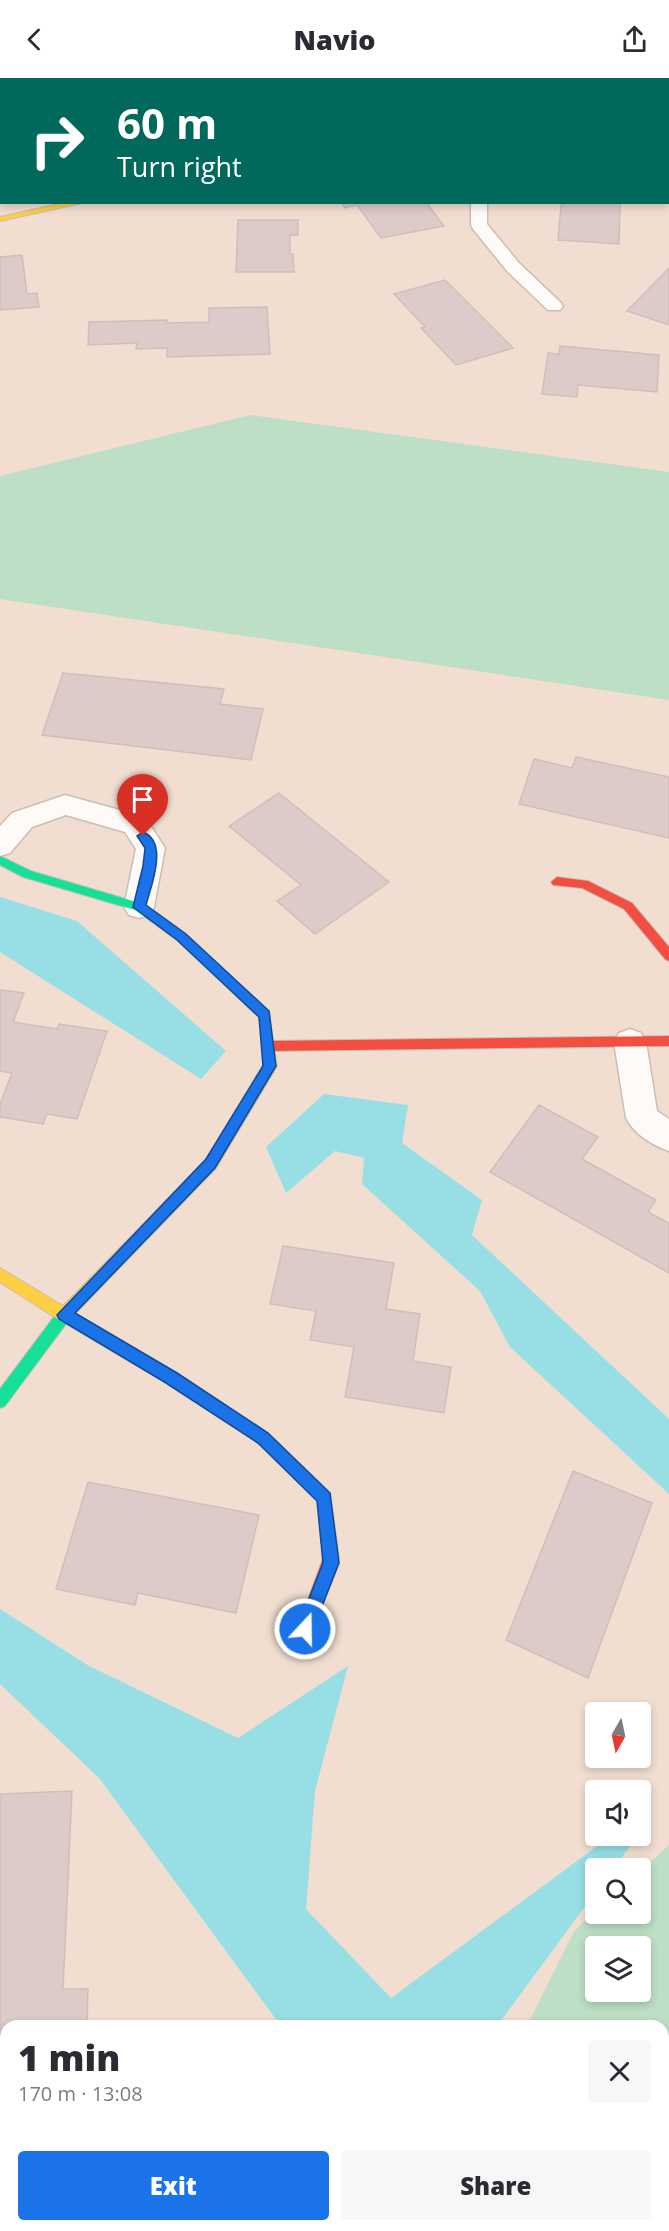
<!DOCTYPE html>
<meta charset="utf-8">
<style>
:root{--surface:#fff;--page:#f7f7f7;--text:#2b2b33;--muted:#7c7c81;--accent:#1a73e8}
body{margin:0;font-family:"Open Sans",sans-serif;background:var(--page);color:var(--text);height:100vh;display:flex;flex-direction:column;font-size:22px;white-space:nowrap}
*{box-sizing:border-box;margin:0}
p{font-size:20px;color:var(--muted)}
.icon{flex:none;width:33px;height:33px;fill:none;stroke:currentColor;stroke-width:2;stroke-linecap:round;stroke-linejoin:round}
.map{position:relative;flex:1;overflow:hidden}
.panel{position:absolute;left:0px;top:1942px;width:669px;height:212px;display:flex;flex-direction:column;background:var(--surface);border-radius:18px 18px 0 0;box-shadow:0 3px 9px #0003}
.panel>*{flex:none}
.top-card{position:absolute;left:0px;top:0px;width:669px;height:126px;box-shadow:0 3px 9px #0003;background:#00695c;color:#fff;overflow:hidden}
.needle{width:39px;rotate:189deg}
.buttons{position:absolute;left:585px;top:1624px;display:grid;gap:12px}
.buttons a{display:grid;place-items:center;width:66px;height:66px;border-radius:6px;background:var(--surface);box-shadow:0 3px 9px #0003;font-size:30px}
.pin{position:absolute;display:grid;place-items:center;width:51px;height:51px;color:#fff;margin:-62px -26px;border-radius:50% 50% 50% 0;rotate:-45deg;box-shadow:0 0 6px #0007}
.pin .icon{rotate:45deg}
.me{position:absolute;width:66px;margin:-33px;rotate:21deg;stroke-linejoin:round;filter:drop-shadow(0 0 4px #0008)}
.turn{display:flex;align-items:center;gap:21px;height:126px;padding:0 18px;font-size:27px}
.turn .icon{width:78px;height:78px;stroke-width:2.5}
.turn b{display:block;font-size:42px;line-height:51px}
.round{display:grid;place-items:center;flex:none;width:63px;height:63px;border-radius:6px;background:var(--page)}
.head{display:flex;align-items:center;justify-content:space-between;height:102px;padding:0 18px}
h1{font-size:36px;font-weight:800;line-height:45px}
.cta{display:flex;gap:12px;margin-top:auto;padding:12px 18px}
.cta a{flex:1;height:69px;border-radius:6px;background:var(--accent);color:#fff;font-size:24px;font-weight:800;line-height:69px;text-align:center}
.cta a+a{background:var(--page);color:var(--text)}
header{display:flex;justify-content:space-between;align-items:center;height:78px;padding:0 18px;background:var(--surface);font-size:27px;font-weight:800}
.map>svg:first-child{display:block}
.green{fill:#bddfc5;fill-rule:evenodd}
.water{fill:#97dfe5}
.building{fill:#dccbc8;stroke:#cfbfbc;stroke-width:1.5}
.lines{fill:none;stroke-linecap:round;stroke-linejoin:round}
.lane-casing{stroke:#cbbdb3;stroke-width:3}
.street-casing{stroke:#cbbdb3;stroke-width:3}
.fast-casing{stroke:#cbbdb3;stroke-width:2}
.slow-casing{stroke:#cbbdb3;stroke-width:2}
.jam-casing{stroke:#cbbdb3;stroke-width:2}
.lane{fill:#fdfaf8;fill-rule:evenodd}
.street{fill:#fdfaf8;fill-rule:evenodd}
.fast{fill:#16e098;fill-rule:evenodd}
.slow{fill:#ffcf43;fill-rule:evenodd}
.jam{fill:#f24e42;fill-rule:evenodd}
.route{fill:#1a73e8;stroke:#114b97;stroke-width:1.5}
</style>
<header><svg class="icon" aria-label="back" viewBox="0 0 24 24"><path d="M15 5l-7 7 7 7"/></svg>Navio<svg class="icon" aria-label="share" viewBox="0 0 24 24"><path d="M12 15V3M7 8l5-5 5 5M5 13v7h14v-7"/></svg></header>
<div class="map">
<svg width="669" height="2153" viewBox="0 0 669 2153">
<rect width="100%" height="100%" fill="#f1ded1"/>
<path class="green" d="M 250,337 L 669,394 L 669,622 L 0,521 L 0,398 Z
M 669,1767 L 669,2153 L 427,2153 L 429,2148 L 663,2148 L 663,1948 L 527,1948 L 574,1853 L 595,1834 L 596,1836 L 640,1836 L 641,1793 ZM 596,1869 L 640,1869 L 640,1914 L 596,1914 Z"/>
<path class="water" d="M 0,819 L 77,843 L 226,973 L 201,1001 L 0,874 Z
M 324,1016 L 408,1027 L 402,1065 L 482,1122 L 472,1157 L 669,1341 L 669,1416 L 510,1269 L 480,1213 L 362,1106 L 364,1080 L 335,1073 L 286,1115 L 266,1069 Z
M 0,1531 L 89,1588 L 238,1660 L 348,1588 L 315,1713 L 306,1831 L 391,1920 L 611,1758 L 638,1758 L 613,1791 L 596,1791 L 595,1815 L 497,1948 L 281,1948 L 99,1700 L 0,1606 Z"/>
<path class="building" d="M 341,124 L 426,124 L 444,148 L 381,160 L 357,127 L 345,130 Z
M 565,124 L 620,124 L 619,166 L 558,162 L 561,127 L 565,127 Z
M 238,142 L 298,142 L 298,157 L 290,157 L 290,176 L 293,176 L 294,194 L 236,194 Z
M 22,177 L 27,216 L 37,215 L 39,229 L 0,232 L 0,179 Z
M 669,190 L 669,247 L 627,233 Z
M 445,202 L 513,270 L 456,287 L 421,250 L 425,249 L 394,216 Z
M 267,229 L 270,276 L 167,279 L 167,270 L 136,271 L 137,265 L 88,267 L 89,244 L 167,242 L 167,245 L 209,244 L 209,230 Z
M 560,268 L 659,277 L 657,314 L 578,307 L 577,319 L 542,316 L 548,275 L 559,276 Z
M 63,595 L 224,611 L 220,626 L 263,631 L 251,682 L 42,657 Z
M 576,679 L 669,699 L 669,760 L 519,726 L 534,681 L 572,690 Z
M 279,715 L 389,804 L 315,856 L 277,823 L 301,807 L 229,748 Z
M 0,912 L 24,915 L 13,944 L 57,951 L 59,946 L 107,953 L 77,1041 L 47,1036 L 43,1046 L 0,1039 L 0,1026 L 12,995 L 0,993 Z
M 539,1027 L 598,1059 L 582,1081 L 656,1122 L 648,1134 L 669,1145 L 669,1195 L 490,1094 Z
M 283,1168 L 394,1185 L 386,1231 L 420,1236 L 413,1283 L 451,1289 L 444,1335 L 345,1319 L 354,1269 L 310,1262 L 316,1233 L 270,1226 Z
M 573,1393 L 652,1425 L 588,1600 L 506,1562 Z
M 88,1404 L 259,1437 L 236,1535 L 138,1515 L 135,1527 L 56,1511 Z
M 72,1713 L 63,1911 L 88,1911 L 87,1948 L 6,1948 L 6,1992 L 0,1992 L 0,1716 Z"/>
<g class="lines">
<g class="lane-casing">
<path id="lane" d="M 471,124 L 487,124 L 487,146 L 519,185 L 560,224 L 563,228 L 560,232 L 548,232 L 507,193 L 473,151 L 471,147 Z"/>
</g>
<g class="street-casing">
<path id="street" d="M 118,0 L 150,0 L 117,2 Z
M 0,8 L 2,8 L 2,20 L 0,20 Z
M 668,41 L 669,41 L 669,53 L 668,53 Z
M 65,717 L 145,739 L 165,770 L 154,829 L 149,837 L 139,840 L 129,837 L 124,829 L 136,771 L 125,754 L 66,737 L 32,749 L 10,775 L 0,778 L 0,748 L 12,735 Z
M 630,951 L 641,955 L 646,964 L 657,1033 L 669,1041 L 669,1073 C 652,1067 634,1056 626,1040 L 614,964 L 619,955 Z"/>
</g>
<g class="fast-casing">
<path id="fast" d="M 0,778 L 31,793 L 143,826 L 185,856 L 269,933 L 275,978 L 274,982 L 264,982 L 263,978 L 259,939 L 177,862 L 135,832 L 23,799 L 0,787 Z
M 64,1230 L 177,1295 L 268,1355 L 330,1415 L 339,1480 L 337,1485 L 331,1488 L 325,1485 L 323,1480 L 318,1423 L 258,1365 L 167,1305 L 66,1246 L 5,1328 L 0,1330 L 0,1311 L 59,1232 Z"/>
</g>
<g class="slow-casing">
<path id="slow" d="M 68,124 L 86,124 L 0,143 L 0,139 Z
M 269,973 L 274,974 L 277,988 L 216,1090 L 69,1242 L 64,1244 L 59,1242 L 0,1204 L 0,1190 L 63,1228 L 206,1082 L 263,987 L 264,974 Z"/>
</g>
<g class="jam-casing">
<path id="jam" d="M 557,799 L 588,803 L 632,825 L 669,869 L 669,883 L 665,881 L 624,831 L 582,810 L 553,807 L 551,804 Z
M 669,958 L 669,968 L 268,973 L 262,968 L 268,963 Z
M 331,1472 L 337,1475 L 339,1485 L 311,1557 L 305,1559 L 299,1557 L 297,1551 L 325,1475 Z"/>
</g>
<use href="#lane" class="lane"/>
<use href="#street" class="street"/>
<use href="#fast" class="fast"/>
<use href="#slow" class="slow"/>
<use href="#jam" class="jam"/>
</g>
<path class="route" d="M 143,754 C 169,764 151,808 146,827 L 186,856 L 269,933 L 276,988 L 215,1090 L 75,1235 L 177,1295 L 268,1355 L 330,1415 L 339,1485 L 311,1556 L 305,1559 L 300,1556 L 297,1551 L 323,1485 L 317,1423 L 258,1365 L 166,1305 L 59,1241 L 57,1237 L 206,1081 L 263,988 L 259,939 L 177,862 L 133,829 L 143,788 L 145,770 L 137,758 Z"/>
</svg>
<div class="buttons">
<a><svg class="needle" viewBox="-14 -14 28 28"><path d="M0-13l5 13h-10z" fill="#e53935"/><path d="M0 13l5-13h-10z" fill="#7c7c81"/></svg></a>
<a><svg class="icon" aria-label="sound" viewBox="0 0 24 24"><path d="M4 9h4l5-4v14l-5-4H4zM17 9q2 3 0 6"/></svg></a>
<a><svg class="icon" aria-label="search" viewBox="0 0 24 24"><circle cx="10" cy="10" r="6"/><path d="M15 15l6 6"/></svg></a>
<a><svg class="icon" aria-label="layers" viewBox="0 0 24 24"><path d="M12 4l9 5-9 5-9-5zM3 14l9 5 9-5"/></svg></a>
</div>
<div class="pin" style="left:143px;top:758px;background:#d93025"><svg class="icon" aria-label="arrive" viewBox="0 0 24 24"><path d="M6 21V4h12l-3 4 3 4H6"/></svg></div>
<svg class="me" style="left:305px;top:1551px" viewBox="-20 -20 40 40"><circle r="17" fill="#1a73e8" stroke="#fff" stroke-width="3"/><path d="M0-11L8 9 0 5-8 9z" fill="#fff"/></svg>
<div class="top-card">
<div class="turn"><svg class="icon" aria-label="right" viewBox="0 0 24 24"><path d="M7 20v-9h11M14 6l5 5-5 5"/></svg><div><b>60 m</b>Turn right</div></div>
</div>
<section class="panel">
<div class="head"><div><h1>1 min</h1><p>170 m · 13:08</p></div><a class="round"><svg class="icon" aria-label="close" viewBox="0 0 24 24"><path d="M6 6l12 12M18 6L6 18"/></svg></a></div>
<div class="cta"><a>Exit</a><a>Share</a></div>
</section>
</div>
